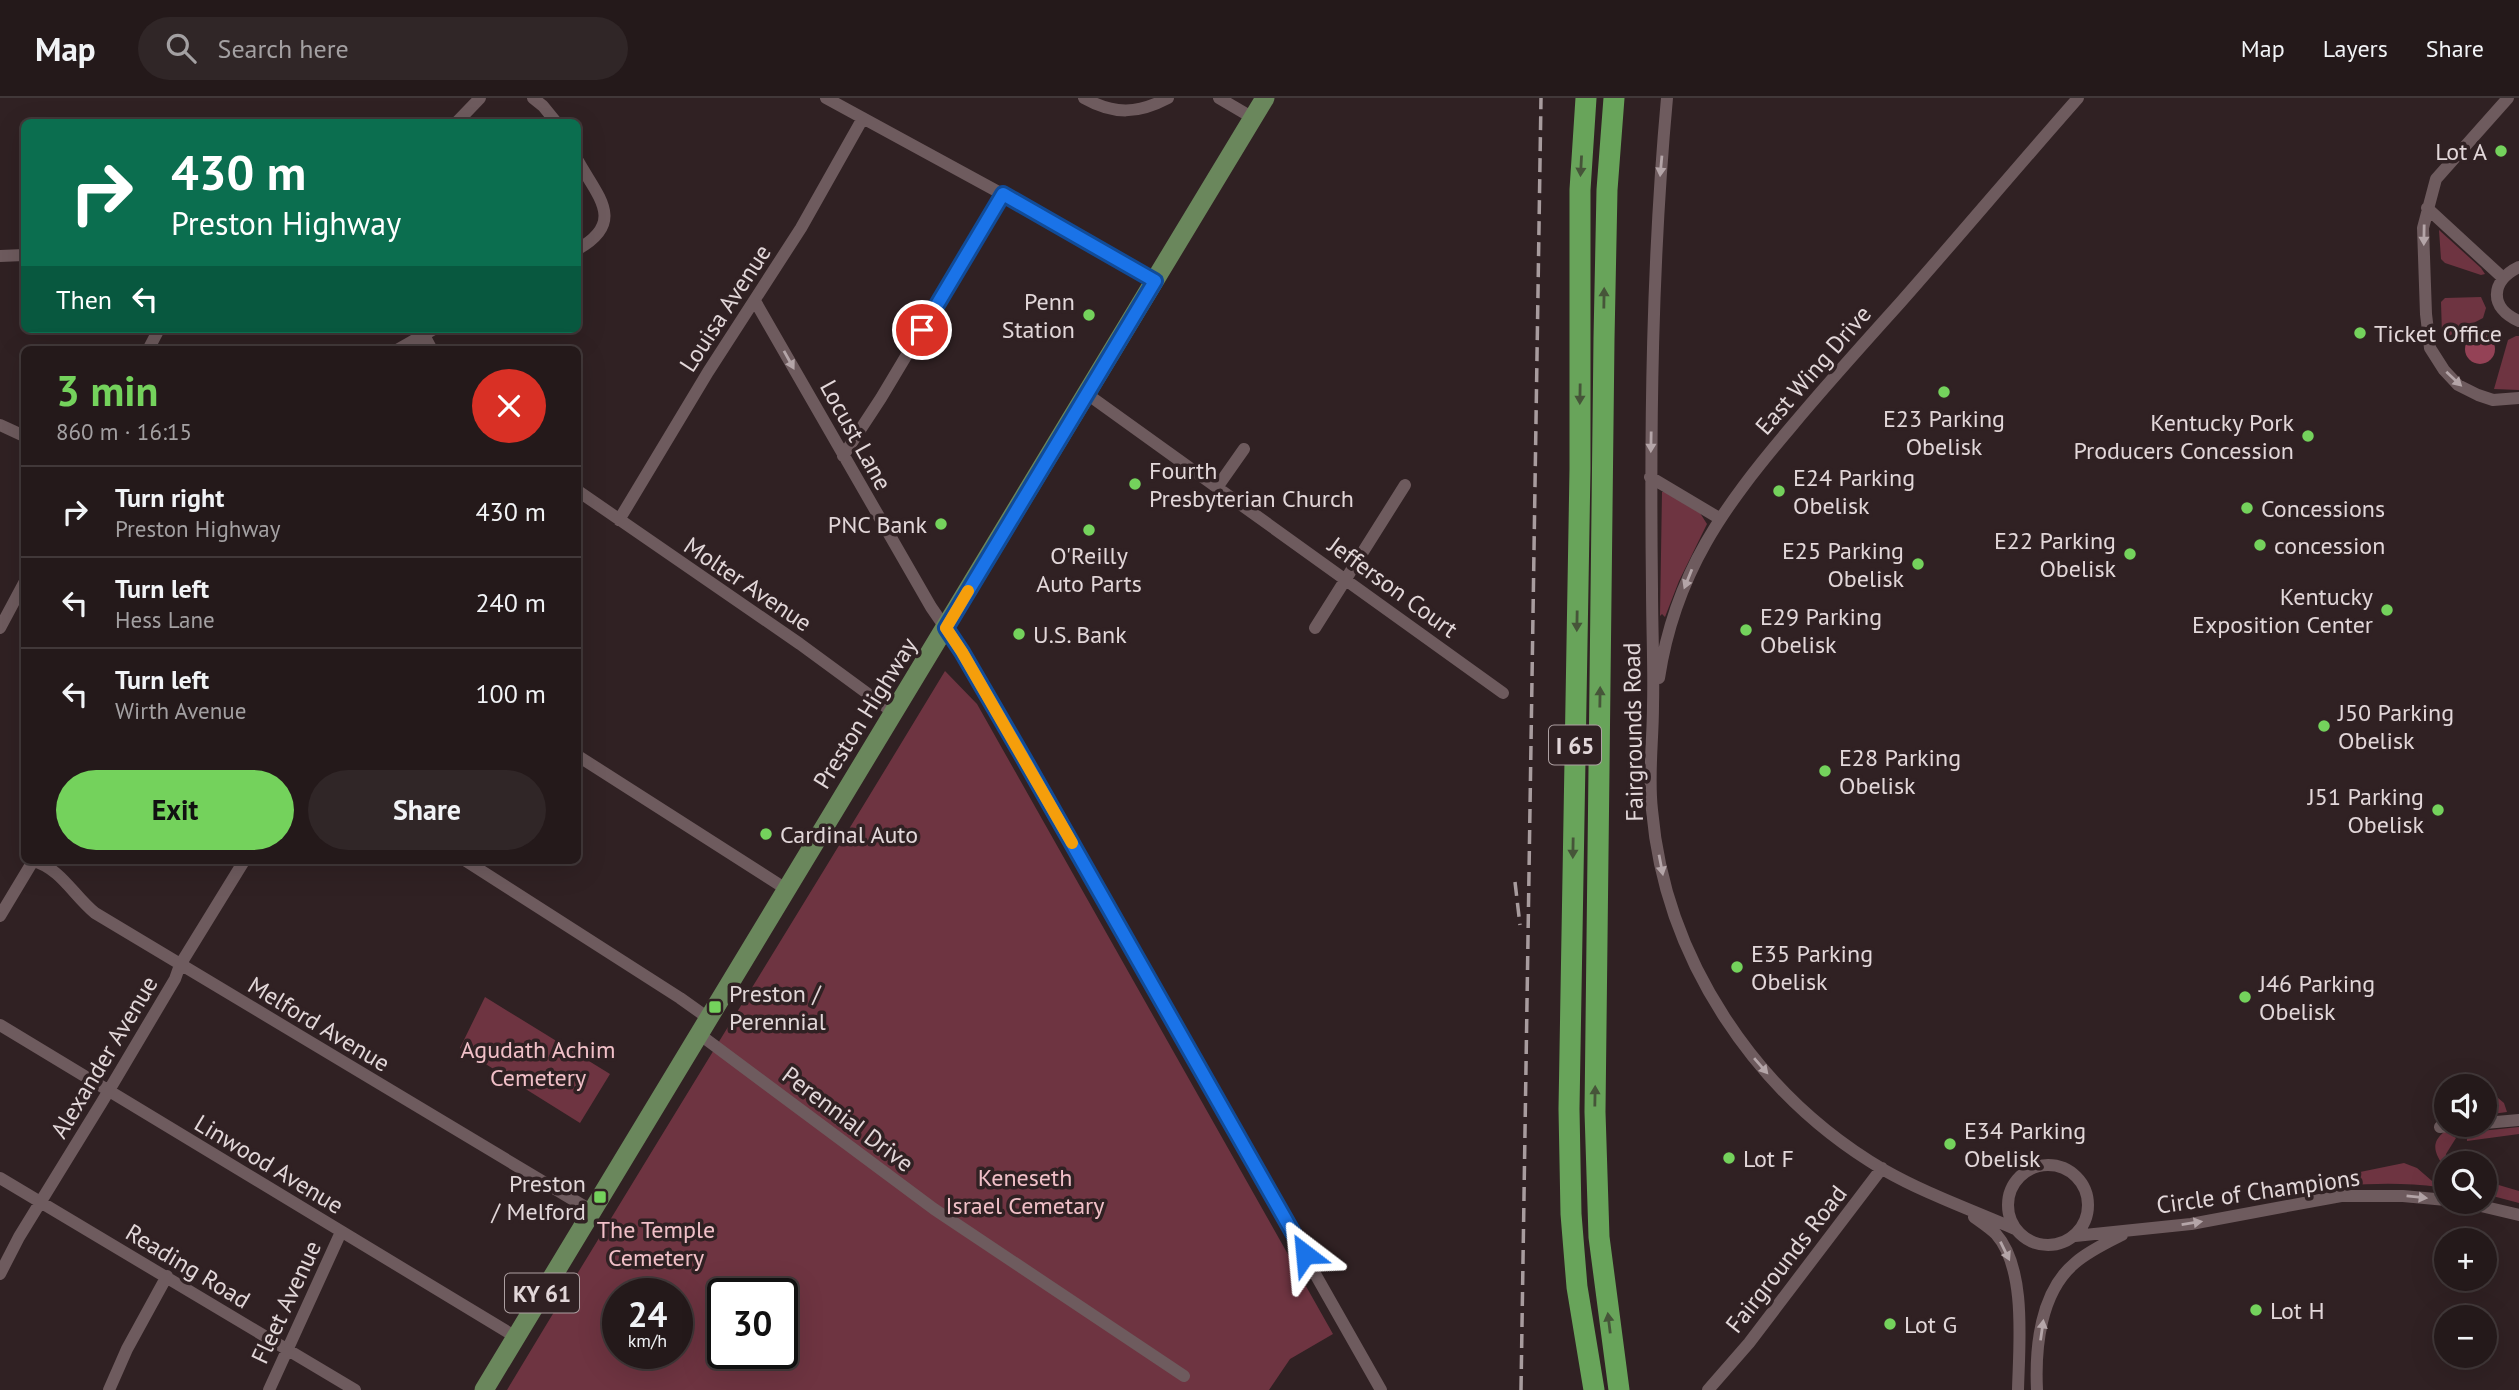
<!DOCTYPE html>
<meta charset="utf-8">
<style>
:root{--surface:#24191a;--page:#302627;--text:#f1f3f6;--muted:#a3a0a2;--line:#413839;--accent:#74d25c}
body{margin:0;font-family:"PT Sans",sans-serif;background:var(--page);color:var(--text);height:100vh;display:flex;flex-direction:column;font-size:26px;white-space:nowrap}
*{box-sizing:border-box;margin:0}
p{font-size:23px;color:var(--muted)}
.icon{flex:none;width:38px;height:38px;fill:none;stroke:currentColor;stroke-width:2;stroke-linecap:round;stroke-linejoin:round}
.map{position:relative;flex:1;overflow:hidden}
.sheet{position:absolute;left:21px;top:248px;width:560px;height:518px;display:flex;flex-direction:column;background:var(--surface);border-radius:10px;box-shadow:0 7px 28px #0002,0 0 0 2px var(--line)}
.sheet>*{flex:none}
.banner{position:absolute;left:21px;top:21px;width:560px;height:214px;border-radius:10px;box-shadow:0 7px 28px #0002,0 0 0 2px var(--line);background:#0b6e4f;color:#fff;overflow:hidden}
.controls{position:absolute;left:2434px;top:976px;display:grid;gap:14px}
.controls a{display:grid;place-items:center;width:63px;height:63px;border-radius:50%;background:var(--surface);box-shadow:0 7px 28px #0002,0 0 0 2px var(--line);font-size:35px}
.speed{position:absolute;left:602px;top:1180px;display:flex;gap:14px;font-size:35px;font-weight:700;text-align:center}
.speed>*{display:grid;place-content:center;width:91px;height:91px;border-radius:50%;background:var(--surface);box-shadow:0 7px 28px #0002,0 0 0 2px var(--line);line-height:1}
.speed small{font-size:18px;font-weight:400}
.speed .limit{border:4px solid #111;border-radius:10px;background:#fff;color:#111}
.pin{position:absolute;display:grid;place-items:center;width:60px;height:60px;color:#fff;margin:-30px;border:4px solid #fff;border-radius:50%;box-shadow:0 2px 7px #0007}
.me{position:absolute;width:77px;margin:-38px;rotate:331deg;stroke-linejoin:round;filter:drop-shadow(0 0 5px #0008)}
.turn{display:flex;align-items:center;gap:24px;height:147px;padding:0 35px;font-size:32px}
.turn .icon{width:91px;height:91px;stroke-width:2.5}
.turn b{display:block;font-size:49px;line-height:60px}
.then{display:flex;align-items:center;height:66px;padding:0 35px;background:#0003;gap:14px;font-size:26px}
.round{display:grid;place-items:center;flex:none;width:74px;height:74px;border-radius:37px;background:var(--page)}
.overview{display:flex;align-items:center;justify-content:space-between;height:119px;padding:0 35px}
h1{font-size:42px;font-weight:800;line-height:52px;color:var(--accent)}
.cta{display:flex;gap:14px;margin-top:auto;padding:14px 35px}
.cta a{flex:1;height:80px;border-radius:42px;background:var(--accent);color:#111;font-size:28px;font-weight:800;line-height:80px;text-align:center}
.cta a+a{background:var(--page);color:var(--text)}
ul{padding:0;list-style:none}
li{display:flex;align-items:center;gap:21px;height:91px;padding:0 35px;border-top:2px solid var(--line)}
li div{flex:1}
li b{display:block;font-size:26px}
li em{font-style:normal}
header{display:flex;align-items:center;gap:42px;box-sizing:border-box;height:98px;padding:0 35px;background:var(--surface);border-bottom:2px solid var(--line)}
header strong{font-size:33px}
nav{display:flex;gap:38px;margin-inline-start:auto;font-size:24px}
.search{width:490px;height:63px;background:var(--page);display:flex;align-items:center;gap:18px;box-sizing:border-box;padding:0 24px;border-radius:38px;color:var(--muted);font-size:26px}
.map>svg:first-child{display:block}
.green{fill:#6e3441;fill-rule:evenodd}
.water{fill:#944256}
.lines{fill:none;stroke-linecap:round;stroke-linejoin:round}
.street{stroke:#6e5b5e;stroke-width:12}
.primary{stroke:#6a875c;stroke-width:19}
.highway{stroke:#68a45a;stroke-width:21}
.rail{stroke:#a89c9e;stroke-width:3.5;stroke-dasharray:14 7;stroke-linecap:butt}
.oneway{fill:#465539}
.oneway2{fill:#b4a5a8}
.route-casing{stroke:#114b97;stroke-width:18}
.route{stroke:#1a73e8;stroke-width:12}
.slow{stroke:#f59e0b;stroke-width:12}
.poi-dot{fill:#74d25c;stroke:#302123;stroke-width:2.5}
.labels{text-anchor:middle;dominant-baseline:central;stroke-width:7;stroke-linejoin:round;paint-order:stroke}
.shield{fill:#302123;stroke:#ada0a2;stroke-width:2}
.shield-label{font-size:23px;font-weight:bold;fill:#e2d7d9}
.poi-label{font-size:24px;fill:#e2d7d9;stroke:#302123;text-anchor:start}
.street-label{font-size:24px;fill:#e2d7d9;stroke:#302123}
.park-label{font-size:24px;fill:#f1c0c8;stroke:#302123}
</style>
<header>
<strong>Map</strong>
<div class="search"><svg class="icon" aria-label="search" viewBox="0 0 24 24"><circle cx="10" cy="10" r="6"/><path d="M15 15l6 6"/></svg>Search here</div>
<nav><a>Map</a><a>Layers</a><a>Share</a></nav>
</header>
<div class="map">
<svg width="2519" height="1292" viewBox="0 0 2519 1292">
<rect width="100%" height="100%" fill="#302123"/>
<path class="green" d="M 2439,132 L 2481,170 L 2485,176 L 2481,177 L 2445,165 L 2441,161 Z
M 2481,199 L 2486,210 L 2483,220 L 2447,239 L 2442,237 L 2441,204 L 2445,200 Z
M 2516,238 L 2519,238 L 2519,292 L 2494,291 L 2508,242 Z
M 1662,394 L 1666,394 L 1700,415 L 1707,426 L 1679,483 L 1665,519 L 1662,516 L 1660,518 Z
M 945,573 L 977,606 L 1333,1236 L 1290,1261 L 1269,1292 L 507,1292 C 652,1051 800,813 945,573 ZM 618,1195 L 677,1195 L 677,1255 L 618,1255 ZM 723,1195 L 782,1195 L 782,1255 L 723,1255 Z
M 485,899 L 610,976 L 580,1025 L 460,950 Z
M 2485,989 L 2504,1005 L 2507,1014 L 2485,1017 Z
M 2519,1029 L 2519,1036 L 2467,1043 L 2467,1037 L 2471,1034 Z
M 2444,1034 L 2451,1034 L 2450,1036 L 2456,1040 L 2446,1056 L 2445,1070 C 2436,1057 2429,1046 2444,1034 Z
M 2404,1065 L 2417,1070 L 2439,1089 C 2393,1083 2348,1086 2301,1093 L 2316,1083 Z
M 2485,1083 L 2519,1093 L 2519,1105 L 2485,1096 Z"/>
<path class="water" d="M2465 251a15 15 0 1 1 30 0a15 15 0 1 1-30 0Z"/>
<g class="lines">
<path class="street" d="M 533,0 L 543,8 L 556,24
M 826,0 L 1072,134 L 1155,183
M 1084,0 C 1114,17 1138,16 1168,0
M 1219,0 L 1253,20
M 1667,0 C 1652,163 1650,326 1652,490 C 1652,529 1654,569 1653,608 C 1653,643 1648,677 1652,712 C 1665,861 1756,997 1884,1072 C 1926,1096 1972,1112 2015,1131
M 2508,0 L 2436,81 L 2423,130 L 2426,216 L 2430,250 L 2444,272 L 2458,287 L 2478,297 L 2493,302 L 2519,300
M 457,24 L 480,0
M 578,63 C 598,99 626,124 578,151
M 2427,110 L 2502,179
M 0,158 L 24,157
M 2519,169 C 2490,183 2489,210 2519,223
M 755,203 L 931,509 L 962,554 L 1381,1292
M 424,237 L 432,252
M 148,252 L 159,231
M 397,252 L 434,231
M 1087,296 L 1503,595
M 0,327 L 24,338
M 843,358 L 881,300 L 1003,96
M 1650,379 L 1719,420
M 1218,388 L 1244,351
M 578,393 L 800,546 L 894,615
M 619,422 L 708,274 L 801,130 L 863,20
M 0,530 L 24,485
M 1315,530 L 1405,387
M 1659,580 C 1675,475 1724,408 1791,329 C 1826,287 1863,246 1900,205 C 1960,137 2018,68 2078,0
M 578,658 L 786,791
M 34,763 C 61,771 74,798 95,815 L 592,1113
M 466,763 L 680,900 L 708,920
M 0,818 L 33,763
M 0,927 L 516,1239
M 699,936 L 934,1111 L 1184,1278
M 2485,1025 L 2519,1022
M 2440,1029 L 2457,1027
M2008 1107a40 40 0 1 1 80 0a40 40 0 1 1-80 0Z
M 0,1080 L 355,1292
M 2464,1104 L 2519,1117
M 1974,1119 C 1981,1124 1990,1130 1996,1136 C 2027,1171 2019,1248 2018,1292
M 2075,1138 L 2191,1126 L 2341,1098 L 2403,1098 L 2446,1102
M 0,1176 L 19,1139 L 102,1004 L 175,881 L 180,867 L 244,763
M 109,1292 L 127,1251 L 167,1178
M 269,1292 L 341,1134
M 1708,1292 L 1749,1245 L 1882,1070
M 2037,1292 C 2035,1250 2040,1194 2075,1165 C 2089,1153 2106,1145 2122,1137"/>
<path class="primary" d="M 484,1292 L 1265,0"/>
<path class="highway" d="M 1586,0 L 1580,92 L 1580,371 L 1569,1011 L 1571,1116 L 1577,1189 L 1594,1292
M 1614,0 L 1607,92 L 1604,241 L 1595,1014 L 1599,1139 L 1619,1292"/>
<path class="rail" d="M 1515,784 L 1520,827
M 1521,1292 L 1541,0"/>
</g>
<defs><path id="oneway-solid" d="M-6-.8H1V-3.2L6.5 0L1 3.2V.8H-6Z" transform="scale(1.75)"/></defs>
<g class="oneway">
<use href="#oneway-solid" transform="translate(1581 68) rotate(93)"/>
<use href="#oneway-solid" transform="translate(1604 200) rotate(-89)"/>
<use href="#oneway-solid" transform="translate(1580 296) rotate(91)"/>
<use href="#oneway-solid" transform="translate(1577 523) rotate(91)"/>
<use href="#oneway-solid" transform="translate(1600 599) rotate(-89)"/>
<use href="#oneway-solid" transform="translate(1573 750) rotate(91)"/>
<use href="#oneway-solid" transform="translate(1595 998) rotate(-89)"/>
<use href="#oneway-solid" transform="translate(1609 1225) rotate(-97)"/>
</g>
<g class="oneway2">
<use href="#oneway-solid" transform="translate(1661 68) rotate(95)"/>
<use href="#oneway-solid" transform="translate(2424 137) rotate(91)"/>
<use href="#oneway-solid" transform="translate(789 262) rotate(61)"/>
<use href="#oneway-solid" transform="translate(2454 281) rotate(43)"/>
<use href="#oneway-solid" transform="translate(1651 344) rotate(91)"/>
<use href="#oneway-solid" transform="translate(1688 481) rotate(112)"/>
<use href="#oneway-solid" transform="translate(1661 767) rotate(79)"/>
<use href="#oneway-solid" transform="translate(1761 968) rotate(49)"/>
<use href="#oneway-solid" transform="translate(2417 1099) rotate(6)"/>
<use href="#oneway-solid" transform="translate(2192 1125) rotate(-9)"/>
<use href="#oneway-solid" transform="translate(2005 1153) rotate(64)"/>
<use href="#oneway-solid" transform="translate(2042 1232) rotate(-82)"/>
</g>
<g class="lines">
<g class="route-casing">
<path id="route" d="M 922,232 L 1003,96 L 1155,183 L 946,530 L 962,554 L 1023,659 L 1305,1156"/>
</g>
<use href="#route" class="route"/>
<path class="slow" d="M 968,493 L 946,530 L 962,554 L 1072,745"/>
</g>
<g class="poi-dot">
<circle cx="2501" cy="53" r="7"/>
<circle cx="1089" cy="217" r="7"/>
<circle cx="2360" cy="235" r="7"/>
<circle cx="1944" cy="294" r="7"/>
<circle cx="2308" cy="338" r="7"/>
<circle cx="1135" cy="386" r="7"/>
<circle cx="1779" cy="393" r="7"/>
<circle cx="2247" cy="410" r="7"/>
<circle cx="941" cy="426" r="7"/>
<circle cx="1089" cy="432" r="7"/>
<circle cx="2260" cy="447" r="7"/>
<circle cx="2130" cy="456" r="7"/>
<circle cx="1918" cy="466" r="7"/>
<circle cx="2387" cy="512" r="7"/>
<circle cx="1746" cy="532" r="7"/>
<circle cx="1019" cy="536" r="7"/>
<circle cx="2324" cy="628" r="7"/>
<circle cx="1825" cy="673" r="7"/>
<circle cx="2438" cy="712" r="7"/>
<circle cx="766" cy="736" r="7"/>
<circle cx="1737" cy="869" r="7"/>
<circle cx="2245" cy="899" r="7"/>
<rect x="708" y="902" width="14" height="14" rx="3.5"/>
<circle cx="1950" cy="1046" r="7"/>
<circle cx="1729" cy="1060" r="7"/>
<rect x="593" y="1092" width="14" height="14" rx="3.5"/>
<circle cx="2256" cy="1212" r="7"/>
<circle cx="1890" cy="1226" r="7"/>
</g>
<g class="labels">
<g class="shield">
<rect x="1549" y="627.5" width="52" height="39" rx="5"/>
<rect x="505" y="1175.5" width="74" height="39" rx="5"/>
</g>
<g class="shield-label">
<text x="1575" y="647">I 65</text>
<text x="542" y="1195">KY 61</text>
</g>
<g class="poi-label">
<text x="2487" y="53" text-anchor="end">Lot A</text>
<text x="1075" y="203" text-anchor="end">Penn<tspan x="1075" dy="28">Station</tspan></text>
<text x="2374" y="235">Ticket Office</text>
<text x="1944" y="320" text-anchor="middle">E23 Parking<tspan x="1944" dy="28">Obelisk</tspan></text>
<text x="2294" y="324" text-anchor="end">Kentucky Pork<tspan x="2294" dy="28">Producers Concession</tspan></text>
<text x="1149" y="372">Fourth<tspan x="1149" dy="28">Presbyterian Church</tspan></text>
<text x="1793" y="379">E24 Parking<tspan x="1793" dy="28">Obelisk</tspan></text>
<text x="2261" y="410">Concessions</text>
<text x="927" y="426" text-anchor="end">PNC Bank</text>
<text x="2116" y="442" text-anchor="end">E22 Parking<tspan x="2116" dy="28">Obelisk</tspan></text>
<text x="2274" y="447">concession</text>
<text x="1904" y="452" text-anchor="end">E25 Parking<tspan x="1904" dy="28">Obelisk</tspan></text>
<text x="1089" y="457" text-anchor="middle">O'Reilly<tspan x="1089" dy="28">Auto Parts</tspan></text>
<text x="2373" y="498" text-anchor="end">Kentucky<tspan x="2373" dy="28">Exposition Center</tspan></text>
<text x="1760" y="518">E29 Parking<tspan x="1760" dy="28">Obelisk</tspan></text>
<text x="1033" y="536">U.S. Bank</text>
<text x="2338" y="614">J50 Parking<tspan x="2338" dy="28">Obelisk</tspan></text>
<text x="1839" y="659">E28 Parking<tspan x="1839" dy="28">Obelisk</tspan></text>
<text x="2424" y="698" text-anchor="end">J51 Parking<tspan x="2424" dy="28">Obelisk</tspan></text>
<text x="780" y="736">Cardinal Auto</text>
<text x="1751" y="855">E35 Parking<tspan x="1751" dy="28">Obelisk</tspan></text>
<text x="2259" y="885">J46 Parking<tspan x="2259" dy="28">Obelisk</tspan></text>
<text x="729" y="895">Preston /<tspan x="729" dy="28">Perennial</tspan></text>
<text x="1964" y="1032">E34 Parking<tspan x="1964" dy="28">Obelisk</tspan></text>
<text x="1743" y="1060">Lot F</text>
<text x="586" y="1085" text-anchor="end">Preston<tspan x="586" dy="28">/ Melford</tspan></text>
<text x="2270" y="1212">Lot H</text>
<text x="1904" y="1226">Lot G</text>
</g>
<g class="street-label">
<text transform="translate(725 210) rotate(-57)">Louisa Avenue</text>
<text transform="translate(1813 272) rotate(-49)">East Wing Drive</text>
<text transform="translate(856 337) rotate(61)">Locust Lane</text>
<text transform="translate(748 486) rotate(34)">Molter Avenue</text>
<text transform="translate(1393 489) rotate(36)">Jefferson Court</text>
<text transform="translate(865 615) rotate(-58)">Preston Highway</text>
<text transform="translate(1633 634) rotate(-91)">Fairgrounds Road</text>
<text transform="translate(319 926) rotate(31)">Melford Avenue</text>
<text transform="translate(104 959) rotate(-59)">Alexander Avenue</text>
<text transform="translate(848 1021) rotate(37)">Perennial Drive</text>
<text transform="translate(269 1066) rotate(31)">Linwood Avenue</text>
<text transform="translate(2258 1093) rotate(-8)">Circle of Champions</text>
<text transform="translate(1786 1161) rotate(-52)">Fairgrounds Road</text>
<text transform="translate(188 1168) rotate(31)">Reading Road</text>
<text transform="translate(286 1204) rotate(-65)">Fleet Avenue</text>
</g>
<g class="park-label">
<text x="538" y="951">Agudath Achim<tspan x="538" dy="28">Cemetery</tspan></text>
<text x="1025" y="1079">Keneseth<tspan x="1025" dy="28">Israel Cemetary</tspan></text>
<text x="656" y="1131">The Temple<tspan x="656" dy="28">Cemetery</tspan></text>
</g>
</g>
</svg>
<div class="controls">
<a><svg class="icon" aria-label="sound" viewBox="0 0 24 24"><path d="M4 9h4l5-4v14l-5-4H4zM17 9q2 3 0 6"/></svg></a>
<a><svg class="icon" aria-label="search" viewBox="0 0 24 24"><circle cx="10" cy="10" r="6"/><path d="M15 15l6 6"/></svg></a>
<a>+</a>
<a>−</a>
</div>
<div class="speed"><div>24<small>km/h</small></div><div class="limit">30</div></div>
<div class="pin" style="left:922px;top:232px;background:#d93025"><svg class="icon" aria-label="arrive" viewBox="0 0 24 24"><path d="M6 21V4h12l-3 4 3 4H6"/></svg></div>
<svg class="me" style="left:1305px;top:1156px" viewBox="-20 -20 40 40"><path d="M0-17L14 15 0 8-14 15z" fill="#1a73e8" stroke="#fff" stroke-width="4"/></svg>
<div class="banner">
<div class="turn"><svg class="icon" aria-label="right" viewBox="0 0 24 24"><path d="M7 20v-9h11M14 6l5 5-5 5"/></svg><div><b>430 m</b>Preston Highway</div></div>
<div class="then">Then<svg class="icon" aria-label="left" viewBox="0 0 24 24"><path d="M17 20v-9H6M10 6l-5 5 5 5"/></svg></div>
</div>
<section class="sheet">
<div class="overview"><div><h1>3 min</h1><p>860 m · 16:15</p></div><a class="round" style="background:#d93025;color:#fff"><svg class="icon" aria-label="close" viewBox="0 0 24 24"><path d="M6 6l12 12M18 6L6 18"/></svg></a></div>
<ul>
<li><svg class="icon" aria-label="right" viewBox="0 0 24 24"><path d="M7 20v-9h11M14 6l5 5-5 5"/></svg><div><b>Turn right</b><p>Preston Highway</p></div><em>430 m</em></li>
<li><svg class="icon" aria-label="left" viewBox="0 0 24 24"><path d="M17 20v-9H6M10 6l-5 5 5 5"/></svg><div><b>Turn left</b><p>Hess Lane</p></div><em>240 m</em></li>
<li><svg class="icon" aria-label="left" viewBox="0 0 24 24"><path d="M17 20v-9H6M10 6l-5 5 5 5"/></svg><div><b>Turn left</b><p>Wirth Avenue</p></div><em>100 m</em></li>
</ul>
<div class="cta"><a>Exit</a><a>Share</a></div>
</section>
</div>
